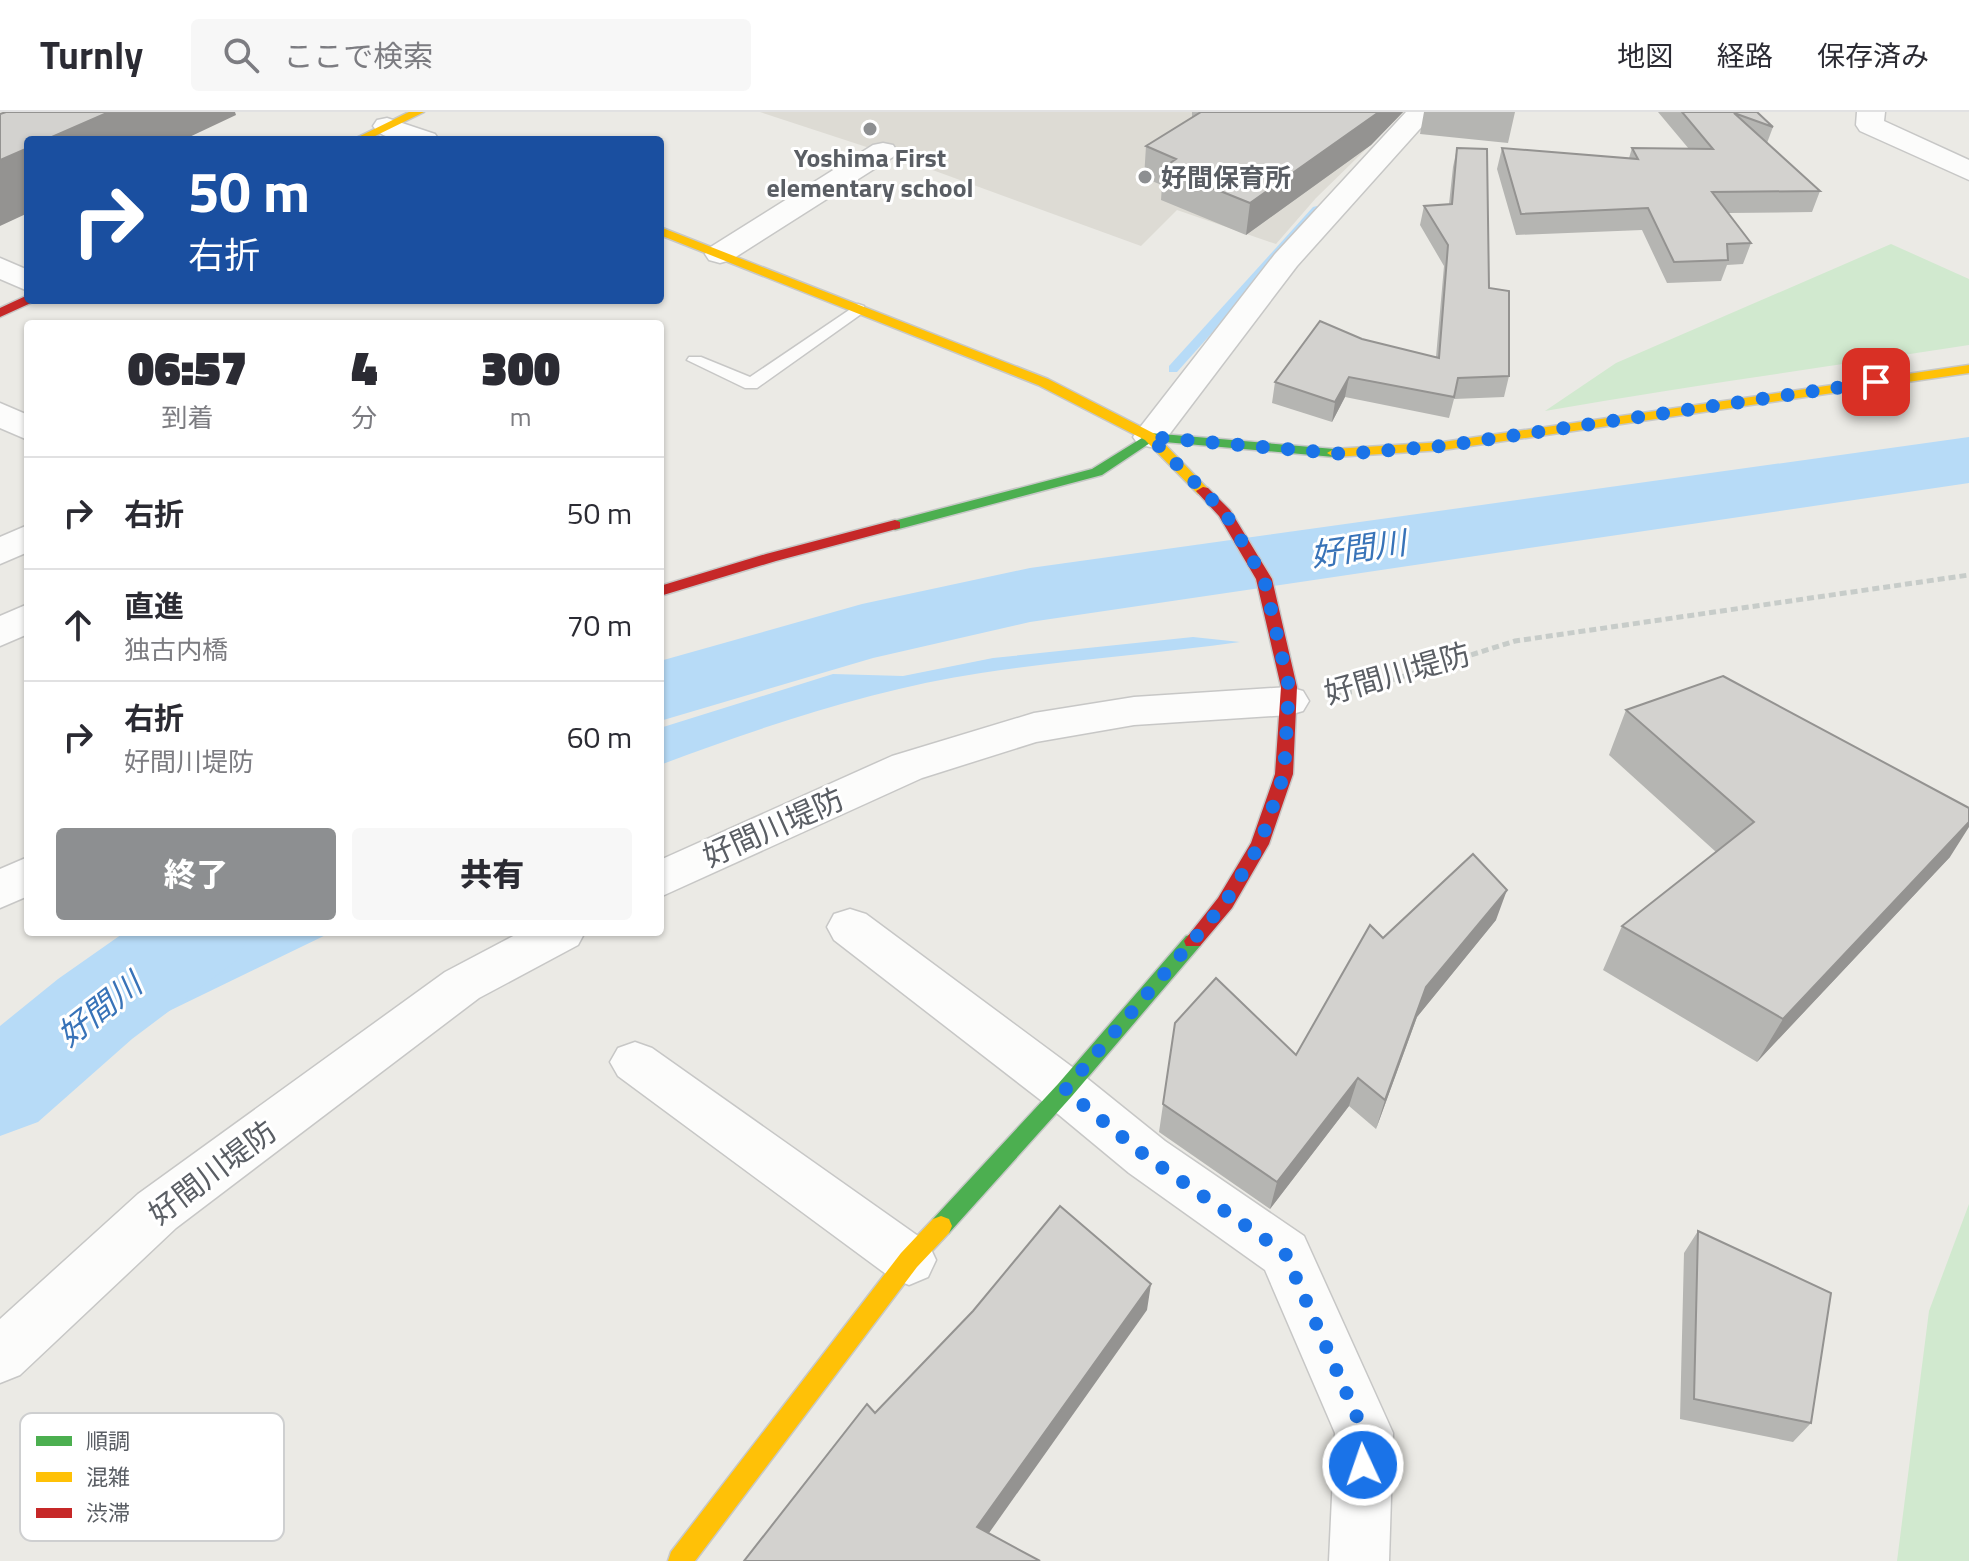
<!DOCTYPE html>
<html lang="ja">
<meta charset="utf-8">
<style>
:root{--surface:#fff;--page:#f7f7f7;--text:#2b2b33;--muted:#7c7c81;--line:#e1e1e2;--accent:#8d8f91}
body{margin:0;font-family:"Titillium Web","Noto Sans JP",sans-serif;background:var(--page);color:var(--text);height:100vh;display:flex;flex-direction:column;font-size:30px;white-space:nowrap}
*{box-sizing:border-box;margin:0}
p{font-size:26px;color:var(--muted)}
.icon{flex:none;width:44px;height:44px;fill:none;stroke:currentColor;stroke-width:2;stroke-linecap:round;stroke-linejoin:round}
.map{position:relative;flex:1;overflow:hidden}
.drawer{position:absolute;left:24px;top:208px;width:640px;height:616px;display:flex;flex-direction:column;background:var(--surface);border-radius:8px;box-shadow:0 2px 6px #0004}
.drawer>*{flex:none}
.guide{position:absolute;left:24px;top:24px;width:640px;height:168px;border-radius:8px;box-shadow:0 2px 6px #0004;background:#1a4fa0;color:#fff;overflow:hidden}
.pin{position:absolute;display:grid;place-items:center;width:68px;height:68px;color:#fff;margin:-34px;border-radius:16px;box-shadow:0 4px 12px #0006}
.me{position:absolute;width:88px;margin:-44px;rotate:357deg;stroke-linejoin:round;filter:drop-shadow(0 0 6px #0008)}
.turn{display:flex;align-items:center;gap:28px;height:168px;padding:0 32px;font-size:36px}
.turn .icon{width:104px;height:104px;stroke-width:2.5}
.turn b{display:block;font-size:56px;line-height:68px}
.eta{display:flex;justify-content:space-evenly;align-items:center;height:136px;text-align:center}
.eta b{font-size:48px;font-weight:800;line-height:56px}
.action{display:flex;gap:16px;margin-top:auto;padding:16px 32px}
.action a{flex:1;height:92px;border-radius:8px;background:var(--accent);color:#fff;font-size:32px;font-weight:800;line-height:92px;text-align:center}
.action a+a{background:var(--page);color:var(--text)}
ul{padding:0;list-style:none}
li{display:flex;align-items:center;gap:24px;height:112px;padding:0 32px;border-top:2px solid var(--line)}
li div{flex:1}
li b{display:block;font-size:30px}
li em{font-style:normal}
header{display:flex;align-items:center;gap:48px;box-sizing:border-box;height:112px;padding:0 40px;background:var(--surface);border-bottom:2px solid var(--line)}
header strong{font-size:38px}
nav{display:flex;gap:44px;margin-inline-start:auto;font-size:28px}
.search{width:560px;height:72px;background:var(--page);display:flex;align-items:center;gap:20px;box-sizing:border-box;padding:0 28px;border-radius:8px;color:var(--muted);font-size:30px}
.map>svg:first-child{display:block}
.education{fill:#dddbd4}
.green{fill:#d1e9cf}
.water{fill:#b7dbf7}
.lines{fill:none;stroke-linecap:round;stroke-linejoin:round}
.stream{fill:#b7dbf7;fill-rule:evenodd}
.river{fill:#b7dbf7;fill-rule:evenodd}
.lane-casing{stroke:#c7c7c6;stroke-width:3}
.street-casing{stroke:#c7c7c6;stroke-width:3}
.fast-casing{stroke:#c7c8c7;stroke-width:3}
.slow-casing{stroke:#c7c8c7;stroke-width:3}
.jam-casing{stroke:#c7c8c7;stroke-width:3}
.path{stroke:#c7ccc9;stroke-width:5;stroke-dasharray:7 4;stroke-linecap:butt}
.lane{fill:#fcfcfb;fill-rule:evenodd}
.street{fill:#fcfcfb;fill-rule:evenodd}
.fast{fill:#4caf50;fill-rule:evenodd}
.slow{fill:#ffc107;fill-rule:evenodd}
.jam{fill:#c62828;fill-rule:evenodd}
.wall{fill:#b5b5b2}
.shaded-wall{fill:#949391}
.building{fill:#d3d2cf;stroke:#949391;stroke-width:2}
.route{stroke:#1a73e8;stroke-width:14;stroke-dasharray:0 25.2}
.poi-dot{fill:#8d8f91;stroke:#fff;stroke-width:3}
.labels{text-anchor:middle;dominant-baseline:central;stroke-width:6;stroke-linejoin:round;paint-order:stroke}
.far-poi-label{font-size:26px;font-weight:bold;fill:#5a5e64;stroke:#fff}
.street-label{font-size:30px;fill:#5a5e64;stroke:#fff}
.water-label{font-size:32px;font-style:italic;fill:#3873b8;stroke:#fff}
.key{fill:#fff;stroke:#cecfd0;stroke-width:2}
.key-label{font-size:22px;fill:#5a5e64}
</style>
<header>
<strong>Turnly</strong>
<div class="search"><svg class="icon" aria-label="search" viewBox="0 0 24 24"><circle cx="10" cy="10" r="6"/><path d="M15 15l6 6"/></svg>ここで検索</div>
<nav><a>地図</a><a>経路</a><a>保存済み</a></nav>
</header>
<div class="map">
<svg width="1969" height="1449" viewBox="0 0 1969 1449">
<rect width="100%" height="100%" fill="#ebeae5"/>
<path class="education" d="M 760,0 L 1404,0 L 1316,86 L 1276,132 L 1177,98 L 1141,134 L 897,45 Z"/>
<path class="green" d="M 1891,132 L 1969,167 L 1969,233 C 1828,255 1686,274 1545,299 L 1616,251 Z
M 1969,1092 L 1969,1449 L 1897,1449 L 1929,1199 Z"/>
<path class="water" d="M 1193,525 L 1240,530 C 1154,542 1067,548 981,561 C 874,577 761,615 660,653 L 660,616 L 833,562 L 903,564 L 993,546 Z
M 225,820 L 332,820 L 169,899 L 0,1002 L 0,951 Z"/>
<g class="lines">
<path class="stream" d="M 1317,94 L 1322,97 L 1321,99 L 1177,260 L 1169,260 L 1169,254 L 1313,95 Z"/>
<path class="river" d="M 1969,325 L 1969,371 L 1030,510 L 873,546 L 660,609 L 660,549 L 862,492 L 1030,456 Z
M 125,820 L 251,820 L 237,848 L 132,927 L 38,1010 L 0,1024 L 0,914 L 58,867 Z"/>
<g class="lane-casing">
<path id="lane" d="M 858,192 L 864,194 L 864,200 L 757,276 L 745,276 L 687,248 L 689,245 L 701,245 L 750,265 Z"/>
</g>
<g class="street-casing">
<path id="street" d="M 1406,0 L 1435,0 L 1297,154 L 1162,332 L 1150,335 L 1138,332 L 1133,325 L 1138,318 L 1275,142 Z
M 1857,0 L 1885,0 L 1884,9 L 1969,48 L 1969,68 L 1860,19 L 1856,13 Z
M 387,6 L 435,22 L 439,28 C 419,28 386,33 373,14 L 377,8 Z
M 883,31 L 893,33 L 897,39 L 893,45 L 731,148 L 720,151 L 709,148 L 705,142 L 709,136 L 873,33 Z
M 0,146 L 28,158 L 28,179 L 0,167 Z
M 0,291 L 28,303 L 28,328 L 0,316 Z
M 28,413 L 28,440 L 0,452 L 0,425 Z
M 28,492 L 28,522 L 0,534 L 0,504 Z
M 1289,575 L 1303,579 L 1309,589 L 1303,599 L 1289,603 L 1134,613 L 1036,630 L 922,666 L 660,785 L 660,748 L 892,644 L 1034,601 L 1134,585 Z
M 28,745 L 28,784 L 0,796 L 0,757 Z
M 850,797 L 866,802 L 1083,963 L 1165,1029 L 1304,1124 L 1393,1321 L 1389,1449 L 1329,1449 L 1335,1321 L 1265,1158 L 1129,1061 L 1047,993 L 834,828 L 827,815 L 834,802 Z
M 521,820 L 585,820 L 578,833 L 479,886 L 176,1116 L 20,1263 L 0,1271 L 0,1207 L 138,1082 L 445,860 Z
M 635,930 L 652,936 L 928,1131 L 936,1148 L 928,1165 L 909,1173 L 890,1165 L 618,964 L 610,950 L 618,936 Z"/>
</g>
<g class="fast-casing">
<path id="fast" d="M 1150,321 L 1334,337 L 1341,341 L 1334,345 L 1153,329 L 1102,363 L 895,418 L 887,413 L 890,410 L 1092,357 Z
M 1193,822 L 1200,824 L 1202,829 L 1200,834 L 1072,984 L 949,1121 L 941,1124 L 933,1121 L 930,1114 L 933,1107 L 1058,972 L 1186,824 Z"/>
</g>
<g class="slow-casing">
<path id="slow" d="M 409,0 L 424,0 L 367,28 L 352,28 Z
M 660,115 L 1048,267 L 1155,322 L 1210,379 L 1208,382 L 1198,382 L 1145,328 L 1038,273 L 660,123 Z
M 1969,253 L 1969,261 L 1443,338 L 1334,345 L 1327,341 L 1334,337 L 1443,330 Z
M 941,1104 L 949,1107 L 952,1114 L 949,1121 L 917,1155 L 695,1449 L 668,1449 L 671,1440 L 901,1141 L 933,1107 Z"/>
</g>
<g class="jam-casing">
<path id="jam" d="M 28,183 L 28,188 L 33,190 L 0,205 L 0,196 Z
M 1203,375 L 1208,376 L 1230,398 L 1272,467 L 1297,575 L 1293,662 L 1269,732 L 1232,796 L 1200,834 L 1186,834 L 1184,829 L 1218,786 L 1251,731 L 1275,662 L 1281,575 L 1256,467 L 1219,404 L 1196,379 Z
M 895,408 L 900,410 L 900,416 L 776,449 L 660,484 L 660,474 L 766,442 Z"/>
</g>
<path class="path" d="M 1334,582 L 1357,579 L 1515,529 L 1969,463"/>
<use href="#lane" class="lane"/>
<use href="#street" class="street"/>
<use href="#fast" class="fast"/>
<use href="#slow" class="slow"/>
<use href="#jam" class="jam"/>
</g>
<path class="wall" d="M 1192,0 L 1403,0 L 1371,33 L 1246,123 L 1161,88 L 1162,73 L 1144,66 L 1146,34 L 1192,6 Z
M 1424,0 L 1515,0 L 1508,31 L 1420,22 Z
M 1658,0 L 1757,0 L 1773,15 L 1767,31 L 1820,79 L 1812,100 L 1728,101 L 1751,131 L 1743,152 L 1727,153 L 1721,169 L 1667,171 L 1642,118 L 1516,123 L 1497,57 L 1502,36 L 1629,46 L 1632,36 L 1689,37 Z
M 1457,36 L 1509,264 L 1504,285 L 1454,287 L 1449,306 L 1345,285 L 1332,310 L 1272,291 L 1275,270 L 1362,227 L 1436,245 L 1444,154 L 1420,113 L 1424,94 L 1449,92 L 1453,55 Z
M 1626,598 L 1950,745 L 1757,950 L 1603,858 L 1622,814 L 1716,740 L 1609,643 Z
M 1496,808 L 1417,905 L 1376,1017 L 1349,994 L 1270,1097 L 1159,1020 L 1175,911 L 1296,943 L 1383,826 Z
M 1698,1119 L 1811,1311 L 1793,1330 L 1680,1307 L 1684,1141 Z"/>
<path class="shaded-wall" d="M 109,0 L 235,0 L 236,3 L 183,28 L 45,28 Z
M 1379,0 L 1403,0 L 1371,33 L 1246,123 L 1250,91 Z
M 28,36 L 28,101 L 0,114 L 0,48 Z
M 1349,265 L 1345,285 L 1332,310 L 1335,290 Z
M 1969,710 L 1969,715 L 1950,745 L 1757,950 L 1783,907 Z
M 1507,778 L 1496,808 L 1417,905 L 1376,1017 L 1385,988 L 1426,875 Z
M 1358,966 L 1349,994 L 1270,1097 L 1277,1070 Z
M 1151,1172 L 1147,1198 L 977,1438 L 977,1415 Z"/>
<path class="building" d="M 6,0 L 109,0 L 45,28 L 28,28 L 28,36 L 0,48 L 0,2 Z
M 1201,0 L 1379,0 L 1250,91 L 1163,56 L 1176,47 L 1146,34 Z
M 1682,0 L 1757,0 L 1773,15 L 1734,1 L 1820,79 L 1712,80 L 1751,131 L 1727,132 L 1728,148 L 1674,150 L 1648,96 L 1521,102 L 1502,36 L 1638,47 L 1632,36 L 1713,37 Z
M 1457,36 L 1487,37 L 1489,176 L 1509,179 L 1509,264 L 1458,266 L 1454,285 L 1349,265 L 1335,290 L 1275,270 L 1320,209 L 1362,227 L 1439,246 L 1448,133 L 1424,94 L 1452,92 Z
M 1723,564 L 1969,696 L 1969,710 L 1783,907 L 1622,814 L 1754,710 L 1626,598 Z
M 1473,742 L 1507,778 L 1426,875 L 1385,988 L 1358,966 L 1277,1070 L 1163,992 L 1175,911 L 1216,866 L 1296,943 L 1370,813 L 1383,826 Z
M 1060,1094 L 1151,1172 L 977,1415 L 1040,1449 L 744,1449 L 867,1292 L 875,1301 L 973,1199 Z
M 1698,1119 L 1831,1181 L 1811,1311 L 1694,1287 Z"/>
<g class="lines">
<path class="route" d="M 1363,1353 L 1364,1321 L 1285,1141 L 1147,1045 L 1065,978 L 1225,791 L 1260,732 L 1284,662 L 1289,575 L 1264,467 L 1225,401 L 1150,325 L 1343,342 L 1443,334 L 1876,270"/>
</g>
<g class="poi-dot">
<circle cx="870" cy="17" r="8"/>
<circle cx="1145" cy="65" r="8"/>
</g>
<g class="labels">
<g class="far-poi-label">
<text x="870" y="45">Yoshima First<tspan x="870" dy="30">elementary school</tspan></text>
<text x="1161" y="65" text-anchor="start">好間保育所</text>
</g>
<g class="street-label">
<text transform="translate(1397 561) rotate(-16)">好間川堤防</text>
<text transform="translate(773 715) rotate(-24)">好間川堤防</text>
<text transform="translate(212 1060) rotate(-37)">好間川堤防</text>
</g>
<g class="water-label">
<text transform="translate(1358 436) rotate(-8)">好間川</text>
<text transform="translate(99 897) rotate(-38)">好間川</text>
</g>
</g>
<rect x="20" y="1301" width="264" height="128" rx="12" class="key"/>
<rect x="36" y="1324" width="36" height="10" fill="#4caf50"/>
<rect x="36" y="1360" width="36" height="10" fill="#ffc107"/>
<rect x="36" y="1396" width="36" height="10" fill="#c62828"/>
<g class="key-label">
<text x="86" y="1337">順調</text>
<text x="86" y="1373">混雑</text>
<text x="86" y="1409">渋滞</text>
</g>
</svg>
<div class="pin" style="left:1876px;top:270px;background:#d93025"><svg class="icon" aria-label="arrive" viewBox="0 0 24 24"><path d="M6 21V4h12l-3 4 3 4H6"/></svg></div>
<svg class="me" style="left:1363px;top:1353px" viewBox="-20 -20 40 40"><circle r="17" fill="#1a73e8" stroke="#fff" stroke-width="3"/><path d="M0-11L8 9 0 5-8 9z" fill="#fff"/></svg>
<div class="guide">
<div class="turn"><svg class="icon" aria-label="right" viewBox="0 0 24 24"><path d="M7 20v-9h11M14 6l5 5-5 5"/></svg><div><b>50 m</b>右折</div></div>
</div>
<section class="drawer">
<div class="eta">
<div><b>06:57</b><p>到着</p></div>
<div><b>4</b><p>分</p></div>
<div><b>300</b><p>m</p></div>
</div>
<ul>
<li><svg class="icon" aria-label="right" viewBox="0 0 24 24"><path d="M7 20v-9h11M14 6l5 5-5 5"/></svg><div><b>右折</b></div><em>50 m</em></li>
<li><svg class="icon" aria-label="ahead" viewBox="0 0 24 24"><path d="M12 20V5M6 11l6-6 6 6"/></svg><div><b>直進</b><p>独古内橋</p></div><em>70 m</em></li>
<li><svg class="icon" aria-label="right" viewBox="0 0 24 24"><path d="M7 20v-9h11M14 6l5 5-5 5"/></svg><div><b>右折</b><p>好間川堤防</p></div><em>60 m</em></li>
</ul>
<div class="action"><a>終了</a><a>共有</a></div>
</section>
</div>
